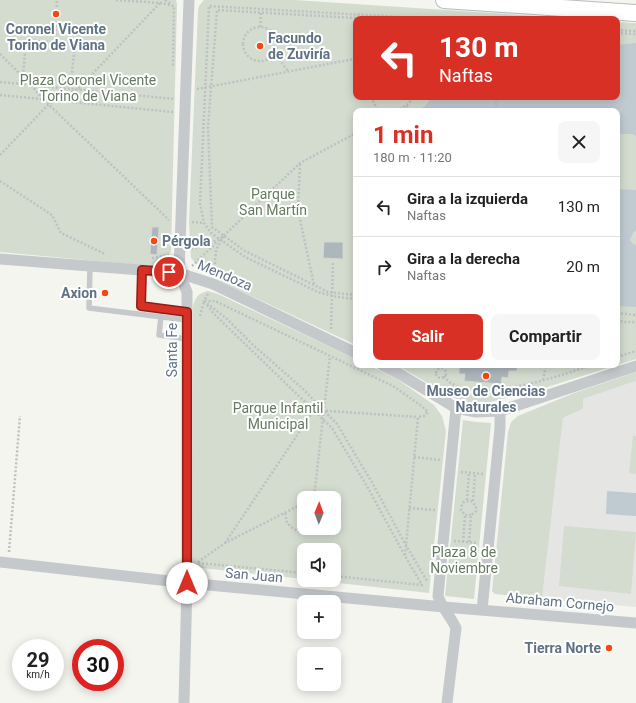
<!DOCTYPE html>
<html lang="es">
<meta charset="utf-8">
<style>
:root{--surface:#fff;--page:#f6f6f6;--text:#222;--muted:#767676;--line:#e0e0e0;--accent:#d93025}
body{margin:0;font-family:Roboto,sans-serif;background:var(--page);color:var(--text);height:100vh;display:flex;flex-direction:column;font-size:15px;white-space:nowrap}
*{box-sizing:border-box;margin:0}
p{font-size:13px;color:var(--muted)}
.icon{flex:none;width:22px;height:22px;fill:none;stroke:currentColor;stroke-width:2;stroke-linecap:round;stroke-linejoin:round}
.map{position:relative;flex:1;overflow:hidden}
.sheet{position:absolute;left:353px;top:108px;width:267px;height:260px;display:flex;flex-direction:column;background:var(--surface);border-radius:8px;box-shadow:0 2px 10px #0003}
.sheet>*{flex:none}
.guide{position:absolute;left:353px;top:16px;width:267px;height:84px;border-radius:8px;box-shadow:0 2px 10px #0003;background:#d93025;color:#fff;overflow:hidden}
.needle{width:26px;rotate:1deg}
.buttons{position:absolute;left:297px;top:491px;display:grid;gap:8px}
.buttons a{display:grid;place-items:center;width:44px;height:44px;border-radius:8px;background:var(--surface);box-shadow:0 2px 10px #0003;font-size:20px}
.speed{position:absolute;left:12px;top:639px;display:flex;gap:8px;font-size:20px;font-weight:700;text-align:center}
.speed>*{display:grid;place-content:center;width:52px;height:52px;border-radius:50%;background:var(--surface);box-shadow:0 2px 10px #0003;line-height:1}
.speed small{font-size:10px;font-weight:400}
.speed .limit{border:6px solid #d22;background:#fff;color:#111}
.pin{position:absolute;display:grid;place-items:center;width:34px;height:34px;color:#fff;margin:-17px;border:2px solid #fff;border-radius:50%;box-shadow:0 1px 4px #0007}
.me{position:absolute;width:44px;margin:-22px;rotate:0deg;stroke-linejoin:round;filter:drop-shadow(0 0 3px #0008)}
.turn{display:flex;align-items:center;gap:14px;height:84px;padding:0 20px;font-size:18px}
.turn .icon{width:52px;height:52px;stroke-width:2.5}
.turn b{display:block;font-size:28px;line-height:34px}
.round{display:grid;place-items:center;flex:none;width:42px;height:42px;border-radius:8px;background:var(--page)}
.summary{display:flex;align-items:center;justify-content:space-between;height:68px;padding:0 20px}
h1{font-size:24px;font-weight:700;line-height:30px;color:var(--accent)}
.primary-button{display:flex;gap:8px;margin-top:auto;padding:8px 20px}
.primary-button a{flex:1;height:46px;border-radius:8px;background:var(--accent);color:#fff;font-size:16px;font-weight:700;line-height:46px;text-align:center}
.primary-button a+a{background:var(--page);color:var(--text)}
ul{padding:0;list-style:none}
li{display:flex;align-items:center;gap:12px;height:60px;padding:0 20px;border-top:1px solid var(--line)}
li div{flex:1}
li b{display:block;font-size:15px}
li em{font-style:normal}
.map>svg:first-child{display:block}
.built{fill:#e5e6e3}
.green{fill:#d4dcd0;fill-rule:evenodd}
.water{fill:#c0cbd1}
.building{fill:#adb6bb;stroke:#d5d5d3}
.lines{fill:none;stroke-linecap:round;stroke-linejoin:round}
.secondary-casing{stroke:#b7bcc1;stroke-width:18}
.path{stroke:#bec0c2;stroke-width:2.5;stroke-dasharray:2 2;stroke-linecap:butt}
.lane{stroke:#c6c9cc;stroke-width:5.5}
.street{stroke:#c6c9cc;stroke-width:11}
.secondary{stroke:#fff;stroke-width:16}
.route-casing{stroke:#8d1f18;stroke-width:10}
.route{stroke:#d93025;stroke-width:7}
.poi-dot{fill:#f44810;stroke:#fff;stroke-width:1.5}
.labels{text-anchor:middle;dominant-baseline:central;stroke-width:4;stroke-linejoin:round;paint-order:stroke}
.poi-label{font-size:14px;font-weight:bold;fill:#607384;stroke:#fff}
.park-label{font-size:14px;fill:#657a60;stroke:#fff}
.street-label{font-size:14px;fill:#607384;stroke:#fff}
</style>
<div class="map">
<svg width="636" height="703" viewBox="0 0 636 703">
<rect width="100%" height="100%" fill="#f4f5ef"/>
<path class="built" d="M 636,381 L 636,607 L 542,599 L 563,418 L 583,409 L 583,399 Z"/>
<path class="green" d="M 0,0 L 176,0 L 177,4 L 171,251 L 164,263 L 150,266 L 0,252 Z
M 204,0 L 295,0 L 580,19 L 356,19 L 356,97 L 617,97 L 617,22 L 636,23 L 636,359 L 538,390 L 490,402 L 473,403 L 461,401 L 448,395 L 397,365 L 617,365 L 617,111 L 356,111 L 356,345 L 219,281 L 198,266 L 191,258 L 189,222 L 198,10 L 199,6 Z
M 208,291 L 218,294 L 356,359 L 356,365 L 368,365 L 397,379 L 434,405 L 442,416 L 446,431 L 429,593 L 311,580 L 334,580 L 334,550 L 304,550 L 304,579 L 192,567 L 193,307 C 195,297 199,293 208,291 ZM 304,498 L 334,498 L 334,528 L 304,528 Z
M 636,372 L 636,381 L 583,399 L 583,409 L 563,418 L 542,599 L 495,594 L 492,591 L 508,432 L 511,422 L 518,416 L 574,393 Z
M 463,420 L 476,422 L 491,423 L 474,599 L 445,596 Z
M 633,435 L 636,436 L 636,474 L 629,473 Z
M 564,526 L 636,532 L 631,594 L 559,586 Z"/>
<path class="water" d="M 636,43 L 636,136 L 632,134 L 617,134 L 617,111 L 417,111 L 425,106 L 432,97 L 617,97 L 617,45 Z
M 617,189 L 636,190 L 636,230 L 633,233 L 630,240 L 633,244 L 636,245 L 636,307 L 617,306 Z
M 607,491 L 636,493 L 636,516 L 606,514 Z"/>
<path class="building" d="M 152,227 L 159,227 L 157,255 L 150,254 Z
M 324,242 L 343,242 L 343,259 L 323,258 Z
M 452,365 L 517,365 L 517,371 L 509,371 L 508,378 L 502,377 L 501,384 L 464,381 L 465,374 L 459,374 L 459,367 L 451,366 Z
M 300,549 L 312,550 L 304,550 L 304,565 L 299,564 Z"/>
<g class="lines">
<g class="secondary-casing">
<path id="secondary" d="M 444,0 L 636,13"/>
</g>
<path class="path" d="M 116,0 L 161,3 L 174,6 L 173,67
M 165,0 L 171,4
M 260,27 L 261,12
M243 44a17 17 0 1 1 34 0a17 17 0 1 1-34 0Z
M 617,30 L 636,31
M 617,33 L 636,34
M 26,40 L 75,44 L 71,81 L 23,77 Z
M 356,41 L 354,59 L 356,63
M 55,43 L 57,0
M 274,53 L 288,71
M 0,54 L 31,85 L 43,99 L 169,220
M 0,82 L 174,99
M 197,89 L 354,59
M 0,95 L 173,112
M 371,97 L 378,111
M 495,97 L 497,111
M 396,111 L 407,105 L 414,97
M 405,111 L 407,106
M 0,155 L 49,104 L 78,89 L 160,3
M 300,164 L 298,210 L 314,285
M 0,181 L 52,215 L 61,233 L 105,254
M 192,222 L 204,223
M 191,249 L 211,243 L 224,236 L 216,250 L 214,272
M 152,258 L 169,255
M 192,266 L 300,163 L 356,133
M 208,294 L 204,301 L 226,318 L 253,345 L 302,388 L 337,424 L 373,484 L 403,540 L 427,581
M 356,295 L 328,292 L 314,285 L 245,251 L 212,227 L 208,127 L 217,10 L 372,19
M 356,299 L 337,297 L 318,292 L 245,257 L 211,233 L 204,223 L 200,204 L 209,6 L 434,19
M 207,305 L 214,314 L 332,428 L 368,488 L 405,556 L 422,585 L 334,576
M 617,313 L 636,315
M 200,316 L 204,301 L 215,301 L 393,386 L 420,405 L 428,412 L 424,416 L 418,417 L 405,556
M 617,319 L 623,322 L 636,322
M 331,329 L 333,261
M 617,357 L 636,351
M436 373a5 5 0 1 1 10 0a5 5 0 1 1-10 0Z
M 444,376 C 466,410 561,375 592,365
M 543,380 L 546,365
M 414,457 L 441,460
M 461,472 L 484,474
M 312,498 L 314,497 L 330,356
M 467,500 L 469,473
M 473,501 L 475,474
M 409,508 L 435,510
M 285,513 L 287,523 C 290,526 294,530 298,531 C 310,537 325,532 337,528 L 339,524 L 334,516
M 454,541 L 477,543
M 463,542 L 465,515
M 469,542 L 471,515 L 476,511 L 476,506 L 471,501 L 464,502 L 462,505 L 461,510 L 465,515 L 471,515
M 225,543 L 314,410 L 418,417
M 9,552 L 20,416
M 198,562 L 225,543 L 304,503
M 198,563 L 304,573"/>
<path class="lane" d="M 90,266 L 89,308 L 187,320
M 142,270 L 141,306 L 187,312
M 161,316 L 159,335 L 187,339"/>
<path class="street" d="M 0,259 L 179,273 L 213,284 L 356,353
M 382,365 L 398,373 L 456,408 L 476,412 L 500,411 L 636,366
M 0,562 L 187,583 L 444,607 L 636,623
M 482,610 L 500,428 L 500,411
M 184,703 L 187,583 L 187,292 L 179,273 L 189,0
M 447,703 L 456,628 C 451,617 442,608 438,596 L 456,408"/>
<use href="#secondary" class="secondary"/>
</g>
<g class="lines">
<g class="route-casing">
<path id="route" d="M 169,272 L 142,270 L 141,306 L 187,312 L 187,583"/>
</g>
<use href="#route" class="route"/>
</g>
<g class="poi-dot">
<circle cx="56" cy="14" r="4"/>
<circle cx="260" cy="46" r="4"/>
<circle cx="154" cy="241" r="4"/>
<circle cx="105" cy="293" r="4"/>
<circle cx="486" cy="376" r="4"/>
<circle cx="609" cy="648" r="4"/>
</g>
<g class="labels">
<g class="poi-label">
<text x="56" y="29">Coronel Vicente<tspan x="56" dy="16">Torino de Viana</tspan></text>
<text x="268" y="38" text-anchor="start">Facundo<tspan x="268" dy="16">de Zuviría</tspan></text>
<text x="162" y="241" text-anchor="start">Pérgola</text>
<text x="97" y="293" text-anchor="end">Axion</text>
<text x="486" y="391">Museo de Ciencias<tspan x="486" dy="16">Naturales</tspan></text>
<text x="601" y="648" text-anchor="end">Tierra Norte</text>
</g>
<g class="park-label">
<text x="88" y="80">Plaza Coronel Vicente<tspan x="88" dy="16">Torino de Viana</tspan></text>
<text x="273" y="194">Parque<tspan x="273" dy="16">San Martín</tspan></text>
<text x="278" y="408">Parque Infantil<tspan x="278" dy="16">Municipal</tspan></text>
<text x="464" y="552">Plaza 8 de<tspan x="464" dy="16">Noviembre</tspan></text>
</g>
<g class="street-label">
<text transform="translate(225 275) rotate(23)">Mendoza</text>
<text transform="translate(172 350) rotate(-90)">Santa Fe</text>
<text transform="translate(254 575) rotate(5)">San Juan</text>
<text transform="translate(560 602) rotate(5)">Abraham Cornejo</text>
</g>
</g>
</svg>
<div class="buttons">
<a><svg class="needle" viewBox="-14 -14 28 28"><path d="M0-13l5 13h-10z" fill="#e53935"/><path d="M0 13l5-13h-10z" fill="#767676"/></svg></a>
<a><svg class="icon" aria-label="sound" viewBox="0 0 24 24"><path d="M4 9h4l5-4v14l-5-4H4zM17 9q2 3 0 6"/></svg></a>
<a>+</a>
<a>−</a>
</div>
<div class="speed"><div>29<small>km/h</small></div><div class="limit">30</div></div>
<div class="pin" style="left:169px;top:272px;background:#d93025"><svg class="icon" aria-label="arrive" viewBox="0 0 24 24"><path d="M6 21V4h12l-3 4 3 4H6"/></svg></div>
<svg class="me" style="left:187px;top:583px" viewBox="-20 -20 40 40"><circle r="19" fill="#fff"/><path d="M0-13L10 11 0 6-10 11z" fill="#d93025"/></svg>
<div class="guide">
<div class="turn"><svg class="icon" aria-label="left" viewBox="0 0 24 24"><path d="M17 20v-9H6M10 6l-5 5 5 5"/></svg><div><b>130 m</b>Naftas</div></div>
</div>
<section class="sheet">
<div class="summary"><div><h1>1 min</h1><p>180 m · 11:20</p></div><a class="round"><svg class="icon" aria-label="close" viewBox="0 0 24 24"><path d="M6 6l12 12M18 6L6 18"/></svg></a></div>
<ul>
<li><svg class="icon" aria-label="left" viewBox="0 0 24 24"><path d="M17 20v-9H6M10 6l-5 5 5 5"/></svg><div><b>Gira a la izquierda</b><p>Naftas</p></div><em>130 m</em></li>
<li><svg class="icon" aria-label="right" viewBox="0 0 24 24"><path d="M7 20v-9h11M14 6l5 5-5 5"/></svg><div><b>Gira a la derecha</b><p>Naftas</p></div><em>20 m</em></li>
</ul>
<div class="primary-button"><a>Salir</a><a>Compartir</a></div>
</section>
</div>
